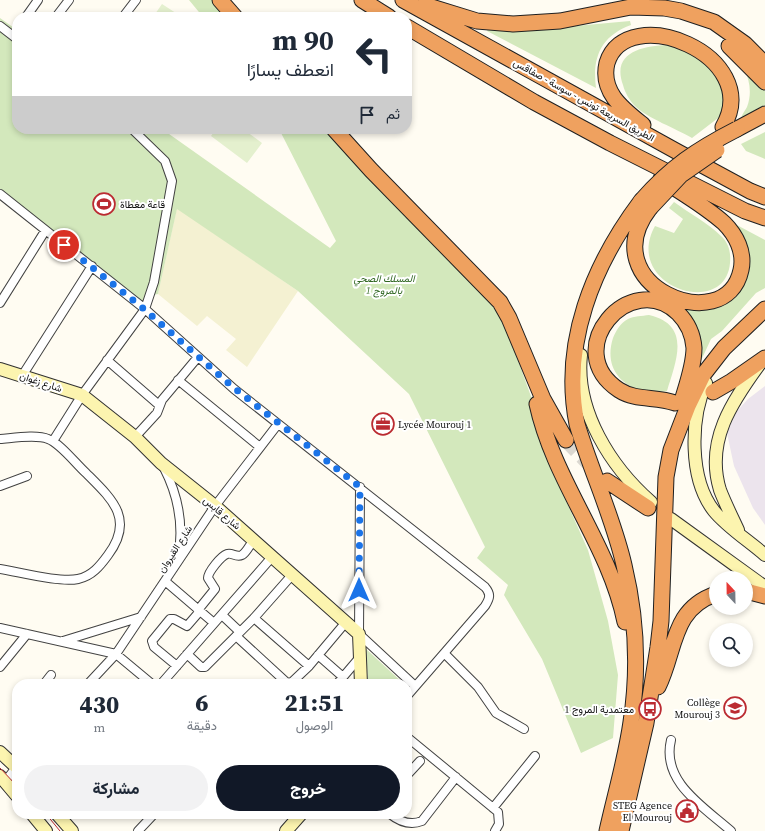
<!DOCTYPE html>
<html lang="ar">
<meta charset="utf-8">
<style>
:root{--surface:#fff;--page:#f2f2f3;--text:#1f2937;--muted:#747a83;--accent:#111827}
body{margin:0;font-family:"Source Serif 4",Vazirmatn,serif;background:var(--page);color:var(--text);direction:rtl;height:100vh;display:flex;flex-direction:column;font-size:15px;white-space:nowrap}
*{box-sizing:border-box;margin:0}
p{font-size:13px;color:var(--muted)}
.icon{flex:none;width:22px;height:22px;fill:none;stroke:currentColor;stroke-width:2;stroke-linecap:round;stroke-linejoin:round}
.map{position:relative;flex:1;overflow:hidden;direction:ltr}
.panel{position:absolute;left:12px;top:679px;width:400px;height:140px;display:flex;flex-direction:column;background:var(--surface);border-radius:16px;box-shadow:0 2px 6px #0003;direction:rtl}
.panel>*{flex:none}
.top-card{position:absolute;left:12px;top:12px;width:400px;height:122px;border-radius:16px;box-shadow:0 2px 6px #0003;direction:rtl;background:#fff;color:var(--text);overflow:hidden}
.needle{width:26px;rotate:338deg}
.controls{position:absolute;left:709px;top:571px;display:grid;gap:8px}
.controls a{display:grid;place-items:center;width:44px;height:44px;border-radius:50%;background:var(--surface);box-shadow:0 2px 6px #0003;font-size:20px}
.pin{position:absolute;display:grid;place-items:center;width:34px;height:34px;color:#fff;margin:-17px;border:2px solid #fff;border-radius:50%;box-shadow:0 1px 4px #0007}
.me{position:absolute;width:44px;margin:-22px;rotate:0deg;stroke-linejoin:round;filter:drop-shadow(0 0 3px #0008)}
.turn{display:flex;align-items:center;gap:14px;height:84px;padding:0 12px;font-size:18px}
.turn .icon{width:52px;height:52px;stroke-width:2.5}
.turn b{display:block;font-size:28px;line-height:34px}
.then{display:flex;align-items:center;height:38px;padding:0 12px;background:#0003;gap:8px;font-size:15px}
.eta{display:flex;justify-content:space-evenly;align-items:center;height:68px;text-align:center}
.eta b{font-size:24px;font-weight:800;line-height:28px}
.cta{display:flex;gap:8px;margin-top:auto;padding:8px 12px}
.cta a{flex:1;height:46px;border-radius:24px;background:var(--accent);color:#fff;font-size:16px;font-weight:800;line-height:46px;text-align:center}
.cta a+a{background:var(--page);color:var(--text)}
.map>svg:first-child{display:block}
.industrial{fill:#ece4ed}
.farmland{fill:#f4f1d2}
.green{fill:#d3e8bc}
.pitch{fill:#e4f0ce}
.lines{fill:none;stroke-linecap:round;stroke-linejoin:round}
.highway-tunnel{stroke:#dbd8d0;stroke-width:15;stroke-dasharray:15 8;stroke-linecap:butt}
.street-casing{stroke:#424242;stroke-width:10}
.secondary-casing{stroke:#313131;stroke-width:14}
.highway-casing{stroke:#202020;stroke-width:17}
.street{stroke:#fff;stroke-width:8}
.secondary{stroke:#fcf4af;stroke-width:12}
.highway{stroke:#efa15f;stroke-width:15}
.tram{stroke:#bb2b32;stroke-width:1}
.highway-bridge-casing{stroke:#202020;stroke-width:17;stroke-linecap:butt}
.highway-bridge{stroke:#efa15f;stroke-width:15}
.route{stroke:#1a73e8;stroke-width:7;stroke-dasharray:0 12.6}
.labels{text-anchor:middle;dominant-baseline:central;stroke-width:4;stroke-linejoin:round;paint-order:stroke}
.street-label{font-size:10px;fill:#0f0f0f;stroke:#fff}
.poi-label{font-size:10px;fill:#0f0f0f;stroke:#fff;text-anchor:end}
.park-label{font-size:10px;font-style:italic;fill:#2f6621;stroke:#fff}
</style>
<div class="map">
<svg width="765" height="831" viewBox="0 0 765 831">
<rect width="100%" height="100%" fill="#fffcf2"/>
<path class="industrial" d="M 765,386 L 765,525 L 753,508 L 734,466 L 727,433 L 737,411 L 748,399 Z"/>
<path class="farmland" d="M 177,208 L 298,291 L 247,367 L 226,350 L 236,339 L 207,316 L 197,326 L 158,294 Z"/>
<path class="green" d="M 189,0 L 214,0 L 229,17 L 203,17 Z
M 0,18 L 17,30 L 17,129 L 162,129 L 330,248 L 336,241 L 279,129 L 327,129 L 501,313 L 533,402 L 547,452 L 567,503 L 588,550 L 608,621 L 618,675 L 613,738 L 581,753 L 542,659 L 504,595 L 508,585 L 477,558 L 485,547 L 409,394 L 298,291 L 177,209 L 158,294 L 149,296 L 144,307 L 0,196 Z
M 630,21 L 631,25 C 601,36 592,57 596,88 L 487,31 L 488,29 L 542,29 Z
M 667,45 L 680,46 L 725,74 L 722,115 L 692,138 C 677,129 647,118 635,106 C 630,101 625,93 623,85 C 611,52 643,46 667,45 Z
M 744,68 L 765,91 L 765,105 L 741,118 C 742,114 745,111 747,107 C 752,94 750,81 744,68 Z
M 765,132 L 765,159 L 746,151 L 741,144 Z
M 674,202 C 689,213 708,223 721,236 C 729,243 731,253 730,263 C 725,320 622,286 655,226 L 674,233 L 683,219 L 669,208 Z
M 735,224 L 765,240 L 765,288 L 756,293 L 722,331 L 711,339 L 699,365 L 679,306 C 710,316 737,304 747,272 L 733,226 Z
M 649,315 C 692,325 676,361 667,391 C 658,392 650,393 642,391 C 616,383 605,363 613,338 C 616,331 620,323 628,319 C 634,316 642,316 649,315 Z
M 366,649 L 404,684 L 368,684 Z"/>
<path class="pitch" d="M 162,4 L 182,17 L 153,17 Z
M 216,129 L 243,129 L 262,143 L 247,163 L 211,136 Z"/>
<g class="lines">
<path class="highway-tunnel" d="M 566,440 L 593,468"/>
<g class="street-casing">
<path id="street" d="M 26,17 L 38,0
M 56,17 L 69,0
M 123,17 L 136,0
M 0,26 L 17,39
M 0,194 L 145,309 L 234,389 L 485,587 C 491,594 490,598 485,606 L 407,696
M 0,303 L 45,231
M 107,360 L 159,405
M 22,376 L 92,266
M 178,380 L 260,447
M 135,437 L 157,413 L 162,400 L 198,357
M 0,439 C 13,438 37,434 48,439 C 60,443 76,464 86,473 C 112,499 135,519 108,555 C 100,566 92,576 78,579 C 60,583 19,572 0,569
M 53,441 L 82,395 L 145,309 L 154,282 L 172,181 L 165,161 L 132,129
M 164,468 C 179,497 184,527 178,559
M 0,486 L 27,476
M 360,487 L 359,634 L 415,686
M 165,581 L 214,623
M 198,610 L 215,589 L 208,578 C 208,572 221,556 227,554 C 232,552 236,558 242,555 C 247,552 250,544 254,540
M 222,615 L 240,632
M 254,618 L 309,666
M 0,628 L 116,654 L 152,684
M 236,636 L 286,682 L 291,683 L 309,666 L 346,622
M 63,641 L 141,617
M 187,654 L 201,667 L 205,667 L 254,618 L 292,575
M 445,654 L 478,687 L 496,713 L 524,729
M 318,655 L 343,677
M 177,666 L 154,647 L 152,641 L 170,619 L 174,619 L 187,626 L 200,611
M 0,667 L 27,634
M 44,684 L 51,675
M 88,684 L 116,654 L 215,506 L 278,424
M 161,684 L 272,557
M 337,684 L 360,657
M 407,737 L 498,812 L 499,824 L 495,831
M 671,740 C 661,782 704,807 731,831
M 407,775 L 420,761
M 5,782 L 17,766
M 493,808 L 535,756
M 390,814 C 400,822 410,826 422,821 L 456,777
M 138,831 L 154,814"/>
</g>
<g class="secondary-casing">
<path id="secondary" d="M 581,355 C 575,411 611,467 651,502
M 0,369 L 82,395 L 135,437 L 161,463 L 215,506 L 359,634 L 361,684
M 706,383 C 690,419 689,479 714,511 C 727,527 749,541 765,555
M 671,519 L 765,587
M 738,530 C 732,517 725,503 720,490 C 705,441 732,402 759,365
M 0,752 L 17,768
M 0,776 L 17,796
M 32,814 L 46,831
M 57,814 L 72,831
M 286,831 L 301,814"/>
</g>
<g class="highway-casing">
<path id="highway" d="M 220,0 L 235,17
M 362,0 L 389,17
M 403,0 L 676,151 L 750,191 L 765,197
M 425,5 L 477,21 L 513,24 L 560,21 L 631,7 L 664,8 L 681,11 L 714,22 L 745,44 L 765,64
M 407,27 L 534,102 L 610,143 L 745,211 L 765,218
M 729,46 L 765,82
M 643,125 C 623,109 600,92 607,63 C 626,0 765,55 723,127
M 334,129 L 371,170 L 500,302 L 509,318 L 543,399 L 566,440
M 737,129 L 765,114
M 650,208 C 590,285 726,341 741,270 C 745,252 736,235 724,223 C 705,206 682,193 661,179
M 713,392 L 732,381 L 765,358
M 675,403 C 656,396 636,401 619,390 C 559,350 630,268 678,313 C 687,322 693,334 694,348 C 694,365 687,384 682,401
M 537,404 C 554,482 609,544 625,622
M 607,481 L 648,508
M 746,591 L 765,596
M 658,687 C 676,651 671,609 716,594
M 607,831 C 615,795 626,758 631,722 C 639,670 636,615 624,565 C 613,517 591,471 577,424 C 561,343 593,265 641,201
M 621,831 L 646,723 L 658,647 L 661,621 L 666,477 L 671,450 L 688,406 L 703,375 L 724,348 L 765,309"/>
</g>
<use href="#street" class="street"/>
<use href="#secondary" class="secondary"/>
<use href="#highway" class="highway"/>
<path class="tram" d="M 0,768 L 17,786
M 46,814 L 60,831"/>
<g class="highway-bridge-casing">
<path id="highway-bridge" d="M 641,201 C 671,167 696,150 737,129
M 650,208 L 681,175 L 717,150"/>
</g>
<use href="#highway-bridge" class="highway-bridge"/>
</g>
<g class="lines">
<path class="route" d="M 64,245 L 144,309 L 234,388 L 360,487 L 359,590"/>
</g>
<defs>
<g id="stadium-ring" transform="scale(1.15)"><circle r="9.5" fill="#fff" stroke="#bb2b32" stroke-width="1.5"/><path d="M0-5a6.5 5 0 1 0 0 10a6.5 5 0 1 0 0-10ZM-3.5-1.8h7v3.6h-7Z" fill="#bb2b32"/></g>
<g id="office-ring" transform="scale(1.15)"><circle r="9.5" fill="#fff" stroke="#bb2b32" stroke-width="1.5"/><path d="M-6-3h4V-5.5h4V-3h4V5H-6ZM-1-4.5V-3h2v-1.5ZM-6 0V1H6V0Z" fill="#bb2b32"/></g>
<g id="school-ring" transform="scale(1.15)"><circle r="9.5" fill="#fff" stroke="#bb2b32" stroke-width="1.5"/><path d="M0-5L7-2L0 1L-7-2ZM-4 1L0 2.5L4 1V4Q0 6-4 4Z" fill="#bb2b32"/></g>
<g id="bus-ring" transform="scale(1.15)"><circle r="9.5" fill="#fff" stroke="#bb2b32" stroke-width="1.5"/><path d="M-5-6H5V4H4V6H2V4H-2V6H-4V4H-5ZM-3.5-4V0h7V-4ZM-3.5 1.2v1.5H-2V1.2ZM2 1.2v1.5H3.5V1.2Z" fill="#bb2b32"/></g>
<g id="civic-ring" transform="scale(1.15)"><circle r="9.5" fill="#fff" stroke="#bb2b32" stroke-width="1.5"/><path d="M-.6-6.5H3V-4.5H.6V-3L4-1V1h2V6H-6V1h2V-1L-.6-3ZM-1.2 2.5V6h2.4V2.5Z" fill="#bb2b32"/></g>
</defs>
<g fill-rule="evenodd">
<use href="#stadium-ring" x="104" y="204"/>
<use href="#office-ring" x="383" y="424"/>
<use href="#school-ring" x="735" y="708"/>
<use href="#bus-ring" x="650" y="709"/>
<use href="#civic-ring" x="687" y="811"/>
</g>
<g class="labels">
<g class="street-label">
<text transform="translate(584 100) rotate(29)">الطريق السريعة تونس - سوسة - صفاقس</text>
<text transform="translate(41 382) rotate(18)">شارع زغوان</text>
<text transform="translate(222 513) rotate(40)">شارع قابس</text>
<text transform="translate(175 549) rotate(-57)">شارع القيروان</text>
</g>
<g class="poi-label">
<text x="120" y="204" text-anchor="start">قاعة مغطاة</text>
<text x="398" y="424" text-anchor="start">Lycée Mourouj 1</text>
<text x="720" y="702">Collège<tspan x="720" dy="12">Mourouj 3</tspan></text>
<text x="634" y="709">معتمدية المروج 1</text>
<text x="672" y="805">STEG Agence<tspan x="672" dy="12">El Mourouj</tspan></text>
</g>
<g class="park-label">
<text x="384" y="278">المسلك الصحي<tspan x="384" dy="12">بالمروج 1</tspan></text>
</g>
</g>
</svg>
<div class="controls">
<a><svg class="needle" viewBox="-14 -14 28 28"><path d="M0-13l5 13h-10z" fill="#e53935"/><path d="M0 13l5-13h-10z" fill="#747a83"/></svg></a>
<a><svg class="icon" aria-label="search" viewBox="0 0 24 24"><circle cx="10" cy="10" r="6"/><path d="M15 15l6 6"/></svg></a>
</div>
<div class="pin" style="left:64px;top:245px;background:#d93025"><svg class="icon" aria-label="arrive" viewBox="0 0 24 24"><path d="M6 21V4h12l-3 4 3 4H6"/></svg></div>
<svg class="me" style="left:359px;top:590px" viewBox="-20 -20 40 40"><path d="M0-17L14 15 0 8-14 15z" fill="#1a73e8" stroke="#fff" stroke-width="4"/></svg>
<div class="top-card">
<div class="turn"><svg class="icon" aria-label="left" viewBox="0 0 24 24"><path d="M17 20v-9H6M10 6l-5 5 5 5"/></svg><div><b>90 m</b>انعطف يسارًا</div></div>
<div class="then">ثم<svg class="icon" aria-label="arrive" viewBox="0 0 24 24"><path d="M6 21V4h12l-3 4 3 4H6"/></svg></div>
</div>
<section class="panel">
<div class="eta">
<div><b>21:51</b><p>الوصول</p></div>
<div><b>6</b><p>دقيقة</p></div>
<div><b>430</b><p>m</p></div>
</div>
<div class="cta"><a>خروج</a><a>مشاركة</a></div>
</section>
</div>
